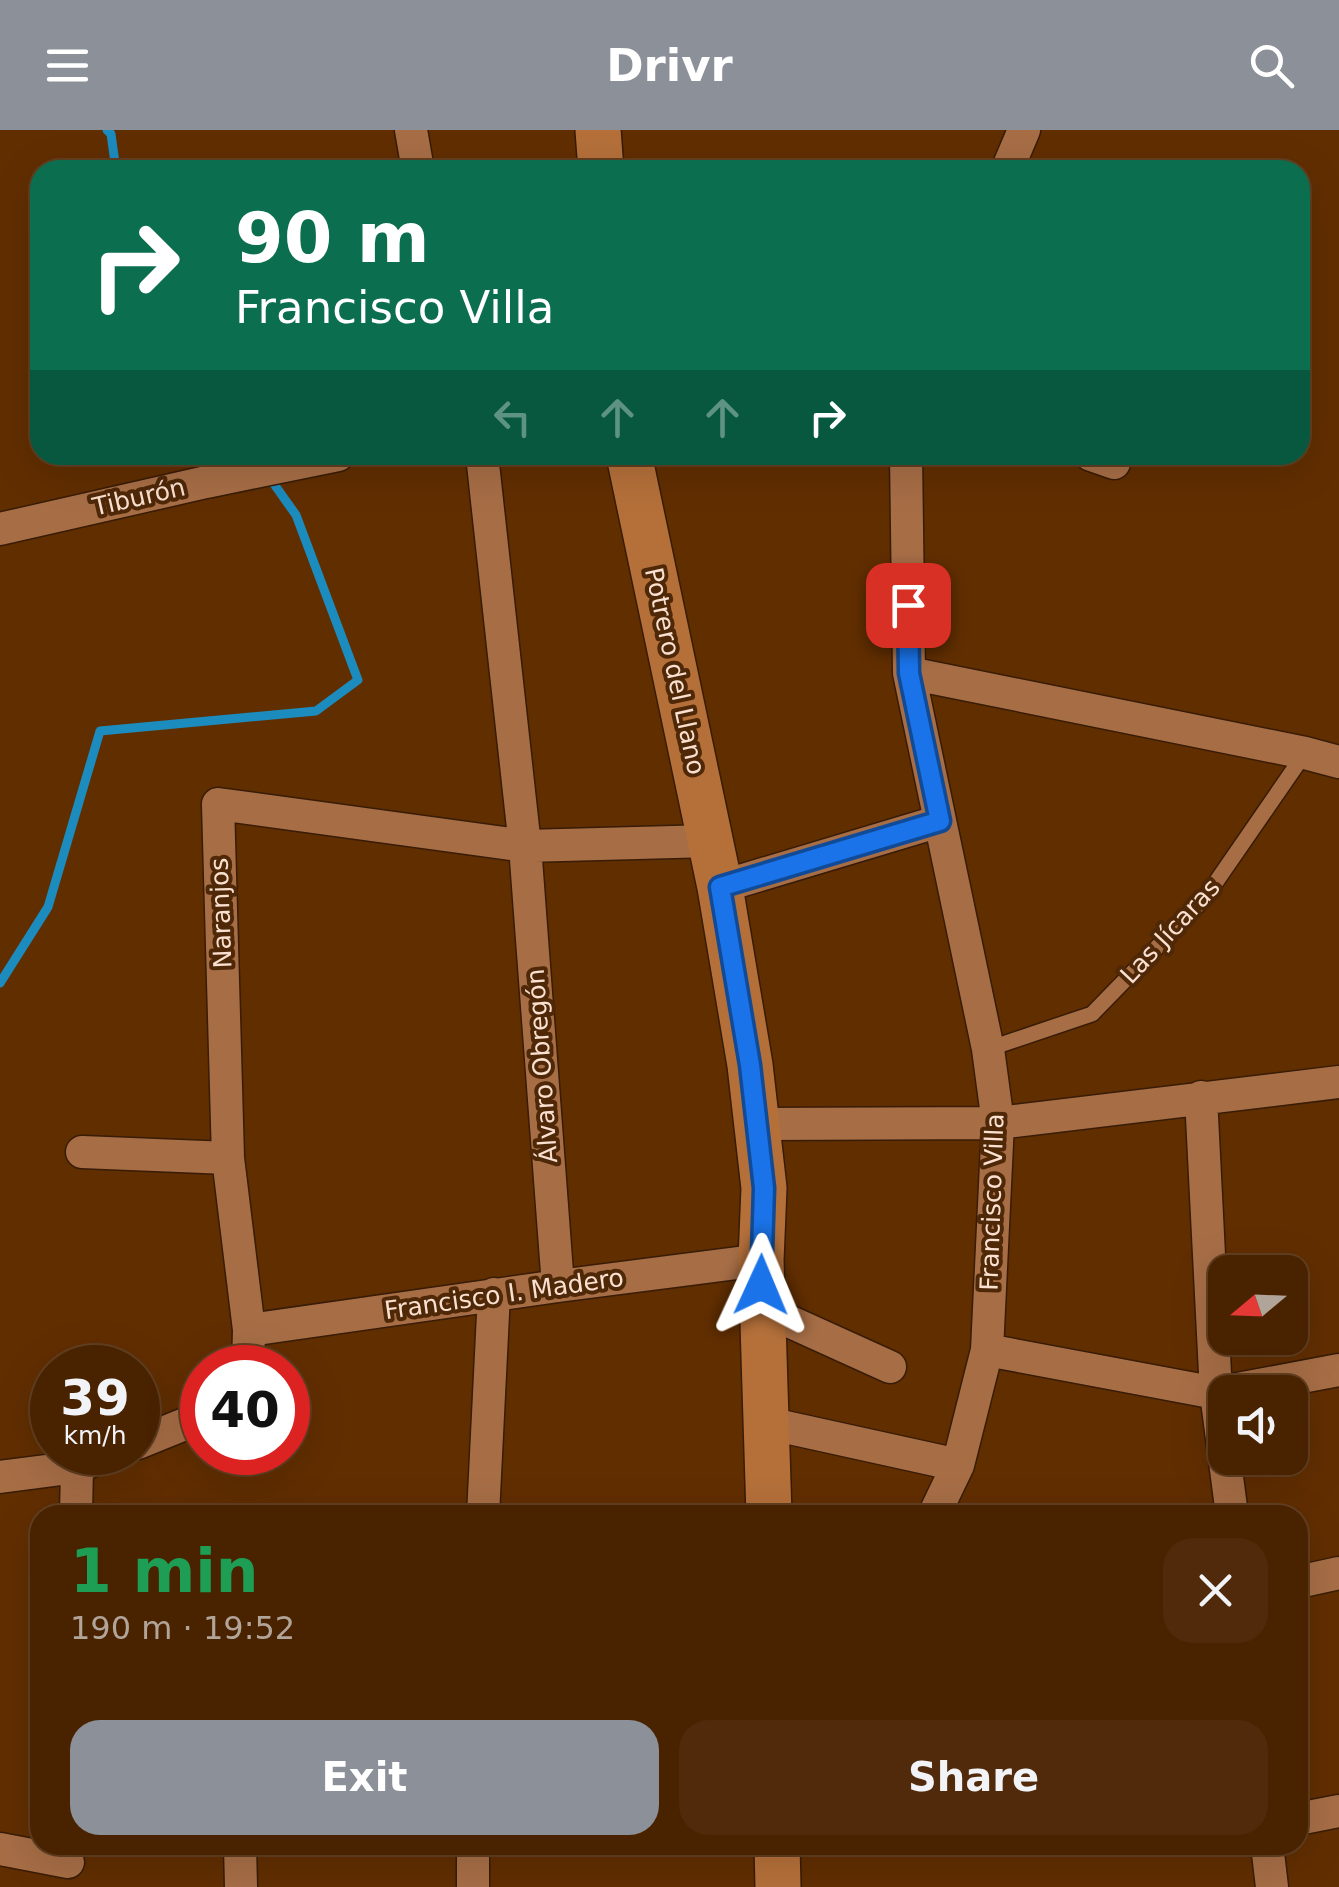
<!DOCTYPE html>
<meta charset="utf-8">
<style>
:root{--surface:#492200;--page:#502a0a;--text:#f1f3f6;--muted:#b1a499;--line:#613f22;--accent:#8c9099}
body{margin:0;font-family:"DejaVu Sans",sans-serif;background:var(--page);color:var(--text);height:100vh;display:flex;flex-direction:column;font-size:38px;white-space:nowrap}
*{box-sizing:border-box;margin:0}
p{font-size:32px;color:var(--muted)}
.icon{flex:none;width:55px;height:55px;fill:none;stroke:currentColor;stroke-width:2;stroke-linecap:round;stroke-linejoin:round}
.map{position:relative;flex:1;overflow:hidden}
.panel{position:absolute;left:30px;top:1375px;width:1278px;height:350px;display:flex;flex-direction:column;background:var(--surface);border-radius:30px;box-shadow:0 10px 40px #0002,0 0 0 2px var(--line)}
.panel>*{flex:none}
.banner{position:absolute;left:30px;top:30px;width:1280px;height:305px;border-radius:30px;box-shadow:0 10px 40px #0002,0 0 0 2px var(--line);background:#0b6e4f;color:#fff;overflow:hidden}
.needle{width:65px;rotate:251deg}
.fabs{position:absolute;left:1208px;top:1125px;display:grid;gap:20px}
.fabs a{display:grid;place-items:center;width:100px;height:100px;border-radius:20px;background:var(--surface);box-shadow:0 10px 40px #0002,0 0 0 2px var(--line);font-size:50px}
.speed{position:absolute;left:30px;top:1215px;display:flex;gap:20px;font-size:50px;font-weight:700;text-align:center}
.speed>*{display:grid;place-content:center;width:130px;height:130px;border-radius:50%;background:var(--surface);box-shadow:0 10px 40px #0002,0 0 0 2px var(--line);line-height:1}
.speed small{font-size:25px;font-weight:400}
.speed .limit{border:15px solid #d22;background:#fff;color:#111}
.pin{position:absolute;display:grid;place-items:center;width:85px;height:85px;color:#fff;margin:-42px;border-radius:20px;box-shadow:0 5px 15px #0006}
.me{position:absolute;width:110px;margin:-55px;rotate:1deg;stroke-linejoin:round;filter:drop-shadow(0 0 8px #0008)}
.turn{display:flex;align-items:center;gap:35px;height:210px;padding:0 40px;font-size:45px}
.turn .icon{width:130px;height:130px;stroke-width:2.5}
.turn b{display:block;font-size:70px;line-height:85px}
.lanes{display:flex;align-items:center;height:95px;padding:0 40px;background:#0003;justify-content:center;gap:50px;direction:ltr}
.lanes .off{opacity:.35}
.round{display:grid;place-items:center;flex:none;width:105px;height:105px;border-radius:30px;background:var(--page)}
.headline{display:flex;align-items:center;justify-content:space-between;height:170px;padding:0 40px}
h1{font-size:60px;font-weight:800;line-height:75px;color:#1e9e55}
.primary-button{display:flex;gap:20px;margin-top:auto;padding:20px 40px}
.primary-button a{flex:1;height:115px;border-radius:30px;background:var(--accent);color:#fff;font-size:40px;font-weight:800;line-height:115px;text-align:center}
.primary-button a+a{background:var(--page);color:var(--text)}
header{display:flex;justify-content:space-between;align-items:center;height:130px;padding:0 40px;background:var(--accent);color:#fff;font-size:45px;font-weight:800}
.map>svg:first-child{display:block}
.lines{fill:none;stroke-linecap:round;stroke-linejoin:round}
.stream{stroke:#1c8bbd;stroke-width:9}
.lane-casing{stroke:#381c07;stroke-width:18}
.street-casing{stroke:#381c07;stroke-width:35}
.secondary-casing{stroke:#381c07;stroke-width:48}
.lane{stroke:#a76e46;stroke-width:15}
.street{stroke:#a76e46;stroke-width:32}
.secondary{stroke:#b5703a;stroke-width:45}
.route-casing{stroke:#114b97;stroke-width:25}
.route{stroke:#1a73e8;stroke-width:18}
.labels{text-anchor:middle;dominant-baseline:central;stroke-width:8;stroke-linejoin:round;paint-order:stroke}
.street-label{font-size:25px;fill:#fae0d0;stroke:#4f2807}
</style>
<header><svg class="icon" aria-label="menu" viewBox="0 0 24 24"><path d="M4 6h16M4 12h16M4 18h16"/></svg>Drivr<svg class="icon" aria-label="search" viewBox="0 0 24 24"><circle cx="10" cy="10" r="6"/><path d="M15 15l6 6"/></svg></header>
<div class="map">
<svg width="1339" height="1757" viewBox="0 0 1339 1757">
<rect width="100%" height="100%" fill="#612e00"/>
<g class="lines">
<path class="stream" d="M 107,0 L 111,4 L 116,40
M 0,853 L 48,777 L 100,601 L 316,581 L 358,550 L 296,385 L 269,347"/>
<g class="lane-casing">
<path id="lane" d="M 988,919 L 1092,884 L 1205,768 L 1305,623"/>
</g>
<g class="street-casing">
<path id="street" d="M 411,0 L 418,40
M 1007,40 L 1024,0
M 482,325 L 525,716 L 558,1156
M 906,325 L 909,543 L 988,919 L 998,993 L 987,1220 L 958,1335 L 934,1385
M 1091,325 L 1114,333
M 0,399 L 206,352 L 338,325
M 909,543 L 1305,623 L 1339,632
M 720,757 L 940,691
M 1201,967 L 1216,1263 L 1232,1385
M 757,994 L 998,993 L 1339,952
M 82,1022 L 228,1028
M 762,1179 L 890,1237
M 249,1200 L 558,1156 L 761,1130
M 987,1220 L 1216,1263 L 1339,1240
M 248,1238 L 249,1200 L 228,1028 L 218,674 L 525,716 L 711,711
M 767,1293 L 958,1335
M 138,1313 L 202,1287
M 0,1347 L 77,1337 L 113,1322
M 76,1385 L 77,1337
M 483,1385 L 494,1164
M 1298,1452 L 1339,1443
M 1298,1689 L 1339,1681
M 240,1715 L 241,1757
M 1267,1715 L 1272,1757
M 0,1719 L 68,1732
M 473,1757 L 473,1715"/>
</g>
<g class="secondary-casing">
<path id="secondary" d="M 598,0 L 601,40
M 629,325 L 720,757 L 750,935 L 764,1058 L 761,1130 L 769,1385
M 777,1715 L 778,1757"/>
</g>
<use href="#lane" class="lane"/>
<use href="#street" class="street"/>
<use href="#secondary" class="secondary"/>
</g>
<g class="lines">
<g class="route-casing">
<path id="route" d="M 761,1155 L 764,1058 L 750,935 L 720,757 L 940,691 L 909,543 L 908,475"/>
</g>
<use href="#route" class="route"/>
</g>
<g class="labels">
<g class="street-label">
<text transform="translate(139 367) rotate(-13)">Tiburón</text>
<text transform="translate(675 541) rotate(78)">Potrero del Llano</text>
<text transform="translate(221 783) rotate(-92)">Naranjos</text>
<text transform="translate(1170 801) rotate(-47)">Las Jícaras</text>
<text transform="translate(542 936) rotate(-94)">Álvaro Obregón</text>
<text transform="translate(992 1072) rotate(-88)">Francisco Villa</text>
<text transform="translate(504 1164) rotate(-8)">Francisco I. Madero</text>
</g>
</g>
</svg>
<div class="fabs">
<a><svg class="needle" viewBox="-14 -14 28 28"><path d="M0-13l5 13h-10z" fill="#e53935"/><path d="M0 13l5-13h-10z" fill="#b1a499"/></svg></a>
<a><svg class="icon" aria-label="sound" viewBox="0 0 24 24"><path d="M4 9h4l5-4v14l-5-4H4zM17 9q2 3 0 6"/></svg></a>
</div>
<div class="speed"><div>39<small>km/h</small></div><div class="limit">40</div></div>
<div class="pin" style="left:908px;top:475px;background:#d93025"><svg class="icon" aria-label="arrive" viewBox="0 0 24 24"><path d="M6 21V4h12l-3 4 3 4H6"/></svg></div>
<svg class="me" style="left:761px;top:1155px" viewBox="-20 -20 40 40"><path d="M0-17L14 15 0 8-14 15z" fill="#1a73e8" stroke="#fff" stroke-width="4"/></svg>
<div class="banner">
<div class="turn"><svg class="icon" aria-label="right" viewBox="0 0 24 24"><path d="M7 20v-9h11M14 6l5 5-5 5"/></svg><div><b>90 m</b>Francisco Villa</div></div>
<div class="lanes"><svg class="icon off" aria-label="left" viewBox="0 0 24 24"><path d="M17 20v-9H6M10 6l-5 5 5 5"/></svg><svg class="icon off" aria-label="ahead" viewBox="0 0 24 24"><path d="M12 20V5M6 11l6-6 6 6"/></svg><svg class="icon off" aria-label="ahead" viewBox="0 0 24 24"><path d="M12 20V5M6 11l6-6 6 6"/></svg><svg class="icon" aria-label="right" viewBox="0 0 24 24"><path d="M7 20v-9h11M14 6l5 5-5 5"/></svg></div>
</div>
<section class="panel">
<div class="headline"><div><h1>1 min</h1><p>190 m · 19:52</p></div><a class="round"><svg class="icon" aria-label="close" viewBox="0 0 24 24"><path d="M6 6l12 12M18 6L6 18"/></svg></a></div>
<div class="primary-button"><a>Exit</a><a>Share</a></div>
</section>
</div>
